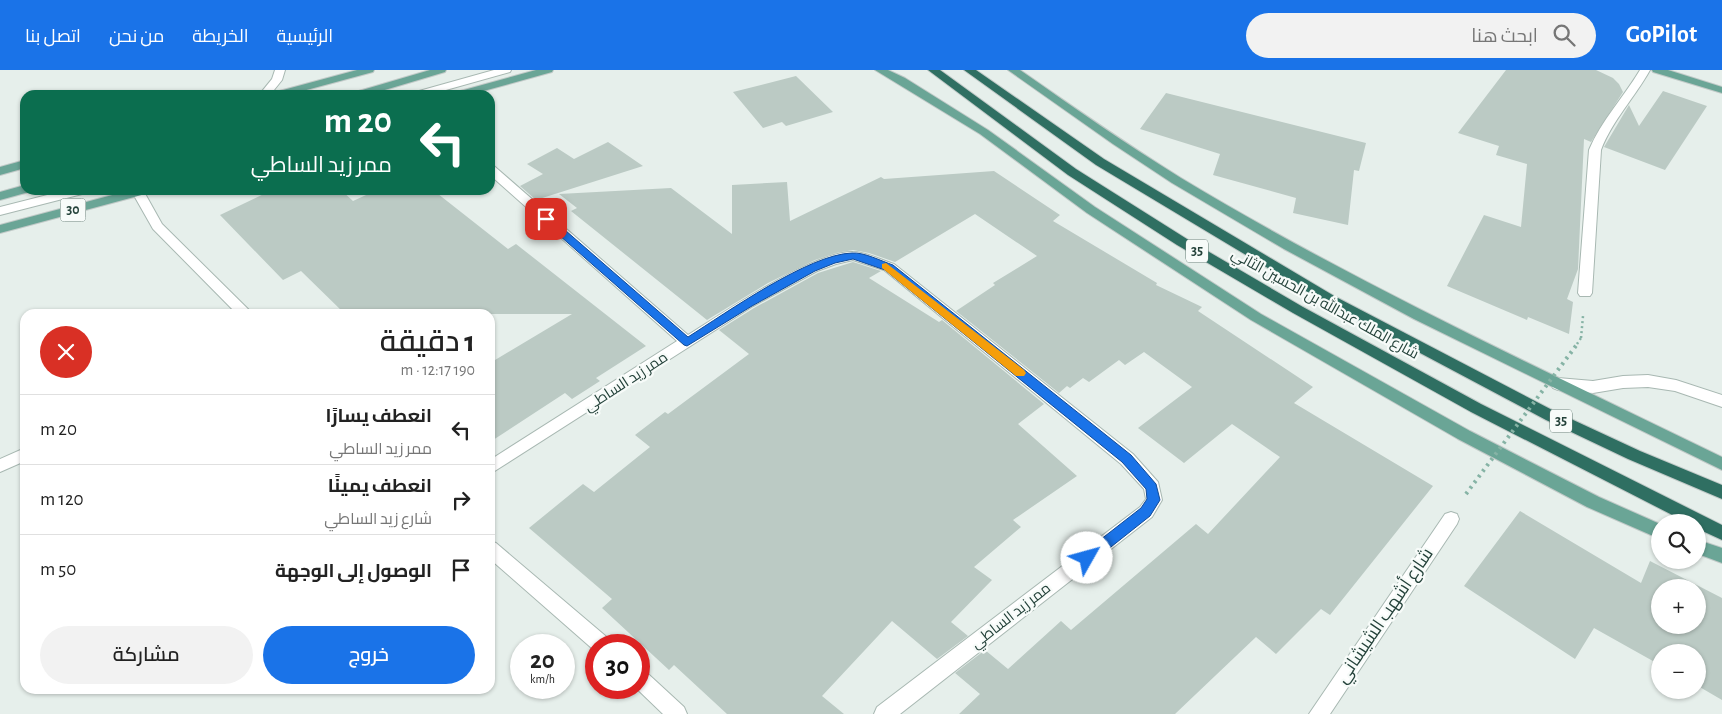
<!DOCTYPE html>
<html lang="ar">
<meta charset="utf-8">
<style>
:root{--surface:#fff;--page:#f2f2f2;--text:#222;--muted:#767676;--line:#e0e0e0;--accent:#1a73e8}
body{margin:0;font-family:"Alegreya Sans",Cairo,sans-serif;background:var(--page);color:var(--text);direction:rtl;height:100vh;display:flex;flex-direction:column;font-size:19px;white-space:nowrap}
*{box-sizing:border-box;margin:0}
p{font-size:16px;color:var(--muted)}
.icon{flex:none;width:28px;height:28px;fill:none;stroke:currentColor;stroke-width:2;stroke-linecap:round;stroke-linejoin:round}
.map{position:relative;flex:1;overflow:hidden;direction:ltr}
.sheet{position:absolute;left:20px;top:239px;width:475px;height:385px;display:flex;flex-direction:column;background:var(--surface);border-radius:15px;box-shadow:0 1px 4px #0004;direction:rtl}
.sheet>*{flex:none}
.hud{position:absolute;left:20px;top:20px;width:475px;height:105px;border-radius:15px;box-shadow:0 1px 4px #0004;direction:rtl;background:#0b6e4f;color:#fff;overflow:hidden}
.fabs{position:absolute;left:1651px;top:444px;display:grid;gap:10px}
.fabs a{display:grid;place-items:center;width:55px;height:55px;border-radius:50%;background:var(--surface);box-shadow:0 1px 4px #0004;font-size:25px}
.speed{position:absolute;left:510px;top:564px;display:flex;gap:10px;font-size:25px;font-weight:700;text-align:center}
.speed>*{display:grid;place-content:center;width:65px;height:65px;border-radius:50%;background:var(--surface);box-shadow:0 1px 4px #0004;line-height:1}
.speed small{font-size:12px;font-weight:400}
.speed .limit{border:8px solid #d22;background:#fff;color:#111}
.pin{position:absolute;display:grid;place-items:center;width:42px;height:42px;color:#fff;margin:-21px;border-radius:10px;box-shadow:0 2px 8px #0006}
.me{position:absolute;width:55px;margin:-28px;rotate:52deg;stroke-linejoin:round;filter:drop-shadow(0 0 4px #0008)}
.turn{display:flex;align-items:center;gap:18px;height:105px;padding:0 20px;font-size:22px}
.turn .icon{width:65px;height:65px;stroke-width:2.5}
.turn b{display:block;font-size:35px;line-height:42px}
.round{display:grid;place-items:center;flex:none;width:52px;height:52px;border-radius:26px;background:var(--page)}
.head{display:flex;align-items:center;justify-content:space-between;height:85px;padding:0 20px}
h1{font-size:30px;font-weight:600;line-height:38px}
.button{display:flex;gap:10px;margin-top:auto;padding:10px 20px}
.button a{flex:1;height:58px;border-radius:30px;background:var(--accent);color:#fff;font-size:20px;font-weight:600;line-height:58px;text-align:center}
.button a+a{background:var(--page);color:var(--text)}
ul{padding:0;list-style:none}
li{display:flex;align-items:center;gap:15px;height:70px;padding:0 20px;border-top:1px solid var(--line)}
li div{flex:1}
li b{display:block;font-size:19px}
li em{font-style:normal}
header{display:flex;align-items:center;gap:30px;box-sizing:border-box;height:70px;padding:0 25px;background:var(--accent);color:#fff}
header strong{font-size:24px}
nav{display:flex;gap:28px;margin-inline-start:auto;font-size:18px}
.search{width:350px;height:45px;background:var(--page);display:flex;align-items:center;gap:12px;box-sizing:border-box;padding:0 18px;border-radius:28px;color:var(--muted);font-size:19px}
.map>svg:first-child{display:block}
.building{fill:#bbcac4;fill-rule:evenodd}
.lines{fill:none;stroke-linecap:round;stroke-linejoin:round}
.minor-casing{stroke:#a8b8b2;stroke-width:2}
.major-casing{stroke:#c2cac8;stroke-width:2}
.highway-casing{stroke:#c2cac8;stroke-width:2}
.path{stroke:#86b3a5;stroke-width:2.5;stroke-dasharray:2 3;stroke-linecap:butt}
.minor{fill:#fff;fill-rule:evenodd}
.major{fill:#6aa596;fill-rule:evenodd}
.highway{fill:#2f6f62;fill-rule:evenodd}
.path-bridge-far1{stroke:#86b3a5;stroke-width:2.5;stroke-dasharray:2 3;stroke-linecap:butt}
.path-bridge{stroke:#86b3a5;stroke-width:4;stroke-dasharray:2.5 4.5;stroke-linecap:butt}
.route{fill:#1a73e8;stroke:#114b97}
.slow{fill:#f59e0b}
.labels{text-anchor:middle;dominant-baseline:central;stroke-width:4.5;stroke-linejoin:round;paint-order:stroke}
.shield{fill:#f7fbf9;stroke:#637a73;stroke-width:1}
.shield-label{font-size:14px;font-weight:bold;fill:#24423a}
.street-label{font-size:15px;fill:#24423a;stroke:#f7fbf9}
.near-street-label{font-size:18px;fill:#24423a;stroke:#f7fbf9}
</style>
<header>
<strong>GoPilot</strong>
<div class="search"><svg class="icon" aria-label="search" viewBox="0 0 24 24"><circle cx="10" cy="10" r="6"/><path d="M15 15l6 6"/></svg>ابحث هنا</div>
<nav><a>الرئيسية</a><a>الخريطة</a><a>من نحن</a><a>اتصل بنا</a></nav>
</header>
<div class="map">
<svg width="1722" height="644" viewBox="0 0 1722 644">
<rect width="100%" height="100%" fill="#e6efeb"/>
<path class="building" d="M 1506,0 L 1596,0 L 1613,8 L 1619,14 L 1623,22 L 1591,72 L 1584,69 L 1578,199 L 1567,229 L 1573,232 L 1569,264 L 1528,247 L 1527,250 L 1447,216 L 1484,145 L 1521,157 L 1527,94 L 1496,85 L 1499,76 L 1458,63 Z
M 796,6 L 833,42 L 786,56 L 782,52 L 763,58 L 733,22 Z
M 1663,21 L 1707,36 L 1665,100 L 1604,77 L 1629,35 L 1639,56 Z
M 1166,23 L 1366,73 L 1359,101 L 1354,100 L 1348,155 L 1293,143 L 1296,128 L 1213,105 L 1220,84 L 1140,59 Z
M 608,72 L 643,96 L 536,130 L 520,116 L 543,104 L 527,94 L 557,78 L 574,89 Z
M 994,101 L 1060,145 L 1053,151 L 1157,213 L 1156,215 L 1202,237 L 1198,241 L 1313,317 L 1294,333 L 1433,416 L 1330,545 L 1321,539 L 1276,584 L 1256,567 L 1175,644 L 959,644 L 980,624 L 955,603 L 985,580 L 1008,599 L 1061,551 L 1071,560 L 1196,454 L 1208,464 L 1280,387 L 1232,354 L 1184,393 L 1138,358 L 1192,317 L 1144,282 L 1125,295 L 1119,290 L 1089,312 L 1083,308 L 1070,318 L 1067,316 L 1059,323 L 956,241 L 995,215 L 993,213 L 1037,186 L 975,144 L 895,192 L 869,183 L 853,180 L 836,183 L 815,190 L 768,213 L 707,250 L 571,141 L 577,138 L 559,124 L 671,118 L 732,164 L 732,115 L 787,112 L 790,151 L 881,107 L 884,109 Z
M 272,120 L 341,120 L 353,131 L 377,120 L 433,120 L 508,179 L 516,174 L 646,276 L 596,308 L 600,311 L 572,329 L 565,323 L 490,372 L 490,293 L 572,244 L 345,244 L 301,201 L 283,210 L 220,145 Z
M 853,192 L 881,201 L 869,208 L 939,252 L 942,250 L 1044,334 L 1018,354 L 1077,406 L 1013,450 L 1021,457 L 974,497 L 992,510 L 951,552 L 968,566 L 937,589 L 892,551 L 822,626 L 844,644 L 727,644 L 674,595 L 669,600 L 602,538 L 612,529 L 529,458 L 583,414 L 594,422 L 650,377 L 635,365 L 665,342 L 668,344 L 749,284 L 719,260 L 754,238 L 818,203 Z
M 1520,441 L 1641,513 L 1650,491 L 1722,528 L 1722,630 L 1698,616 L 1698,582 L 1660,582 L 1660,595 L 1594,558 L 1575,589 L 1464,516 ZM 1660,518 L 1698,518 L 1698,555 L 1660,555 Z"/>
<g class="lines">
<g class="minor-casing">
<path id="minor" d="M 275,0 L 285,0 L 282,10 L 270,25 L 259,25 L 272,9 Z
M 494,0 L 511,0 L 510,2 L 428,25 L 411,25 L 412,23 Z
M 1640,0 L 1650,0 C 1635,27 1612,51 1601,80 L 1592,223 L 1590,226 L 1580,226 L 1578,223 L 1589,80 C 1601,51 1624,27 1640,0 Z
M 490,95 L 494,96 L 688,265 C 723,243 814,181 853,182 C 866,182 881,190 894,194 L 1133,384 L 1158,412 L 1162,430 L 1152,447 L 900,644 L 874,644 L 877,637 L 1140,437 L 1146,429 L 1144,419 L 1121,394 L 884,200 L 853,190 L 836,194 L 817,201 L 753,236 L 490,404 L 490,390 L 677,271 L 490,105 Z
M 67,120 L 88,120 L 86,123 L 0,145 L 0,137 Z
M 133,120 L 143,120 L 162,154 L 253,244 L 237,244 L 153,159 L 132,122 Z
M 1648,305 L 1676,310 L 1722,325 L 1722,337 L 1675,321 L 1648,317 L 1623,318 L 1593,323 L 1558,320 L 1553,318 L 1551,314 L 1553,310 L 1558,308 L 1593,311 L 1623,306 Z
M 25,378 L 25,391 L 0,402 L 0,389 Z
M 1451,442 L 1457,444 L 1459,449 L 1457,454 L 1330,644 L 1309,644 L 1445,444 Z
M 490,471 L 496,473 L 609,569 L 611,575 L 596,575 L 595,581 L 490,489 Z
M 639,599 L 646,602 L 684,637 L 687,644 L 663,644 L 636,618 L 639,618 Z"/>
</g>
<g class="major-casing">
<path id="major" d="M 357,0 L 374,0 L 373,2 L 288,25 L 271,25 L 272,23 Z
M 430,0 L 446,0 L 445,2 L 368,25 L 351,25 L 352,23 Z
M 536,0 L 553,0 L 552,2 L 469,25 L 452,25 L 453,23 Z
M 875,0 L 888,0 L 905,8 L 988,60 L 1095,137 L 1261,244 L 1470,361 L 1599,427 L 1660,454 L 1660,469 L 1587,437 L 1458,369 L 1251,250 L 1087,143 L 980,64 Z
M 1008,0 L 1020,0 C 1073,37 1126,74 1181,108 C 1355,213 1539,298 1722,387 L 1722,400 L 1414,249 L 1284,179 L 1172,113 L 1113,74 Z
M 1652,0 L 1668,0 L 1722,17 L 1722,23 L 1653,2 Z
M 25,90 L 25,98 L 0,105 L 0,97 Z
M 25,115 L 25,120 L 30,120 L 29,122 L 0,130 L 0,122 Z
M 131,120 L 151,120 L 149,123 L 0,163 L 0,155 Z
M 1698,470 L 1722,478 L 1722,493 L 1698,484 Z"/>
</g>
<g class="highway-casing">
<path id="highway" d="M 928,0 L 940,0 L 1076,99 L 1187,169 L 1303,237 L 1481,334 L 1722,455 L 1722,470 L 1698,459 L 1698,452 L 1686,452 L 1471,342 L 1293,243 L 1177,175 L 1068,105 Z
M 964,0 L 976,0 L 1104,89 L 1336,227 L 1556,342 L 1640,381 L 1722,415 L 1722,429 L 1628,389 L 1546,350 L 1326,233 L 1096,95 Z"/>
</g>
<path class="path" d="M 1581,268 L 1583,246"/>
<use href="#minor" class="minor"/>
<use href="#major" class="major"/>
<use href="#highway" class="highway"/>
<path class="path-bridge-far1" d="M 1577,274 L 1581,268"/>
<path class="path-bridge" d="M 1466,424 L 1578,273"/>
</g>
<path class="route" d="M 546,146 L 550,147 L 688,267 C 726,243 809,184 852,183 C 864,182 881,191 893,195 L 1131,385 L 1156,414 L 1160,430 L 1150,446 L 1092,492 L 1087,494 L 1082,492 L 1080,488 L 1082,484 L 1141,438 L 1147,429 L 1146,419 L 1122,392 L 885,200 L 853,189 L 835,193 L 815,201 L 752,236 L 687,276 L 684,275 L 543,151 L 543,147 Z"/>
<path class="slow" d="M 886,193 L 1024,300 L 1026,303 L 1024,306 L 1016,306 L 882,198 L 882,194 Z"/>
<g class="labels">
<g class="shield">
<rect x="60.5" y="128.5" width="25" height="23" rx="4"/>
<rect x="1186" y="169.5" width="22" height="23" rx="4"/>
<rect x="1550" y="339.5" width="22" height="23" rx="4"/>
</g>
<g class="shield-label">
<text x="73" y="140">30</text>
<text x="1197" y="181">35</text>
<text x="1561" y="351">35</text>
</g>
<g class="street-label">
<text transform="translate(1325 234) rotate(29)">شارع الملك عبدالله بن الحسين الثاني</text>
<text transform="translate(626 312) rotate(-33)">ممر زيد الساطي</text>
<text transform="translate(1011 546) rotate(-38)">ممر زيد الساطي</text>
</g>
<g class="near-street-label">
<text transform="translate(1385 546) rotate(-56)">شارع أشهب الشيشاني</text>
</g>
</g>
</svg>
<div class="fabs">
<a><svg class="icon" aria-label="search" viewBox="0 0 24 24"><circle cx="10" cy="10" r="6"/><path d="M15 15l6 6"/></svg></a>
<a>+</a>
<a>−</a>
</div>
<div class="speed"><div>20<small>km/h</small></div><div class="limit">30</div></div>
<div class="pin" style="left:546px;top:149px;background:#d93025"><svg class="icon" aria-label="arrive" viewBox="0 0 24 24"><path d="M6 21V4h12l-3 4 3 4H6"/></svg></div>
<svg class="me" style="left:1087px;top:488px" viewBox="-20 -20 40 40"><circle r="19" fill="#fff"/><path d="M0-13L10 11 0 6-10 11z" fill="#1a73e8"/></svg>
<div class="hud">
<div class="turn"><svg class="icon" aria-label="left" viewBox="0 0 24 24"><path d="M17 20v-9H6M10 6l-5 5 5 5"/></svg><div><b>20 m</b>ممر زيد الساطي</div></div>
</div>
<section class="sheet">
<div class="head"><div><h1>1 دقيقة</h1><p>190 m · 12:17</p></div><a class="round" style="background:#d93025;color:#fff"><svg class="icon" aria-label="close" viewBox="0 0 24 24"><path d="M6 6l12 12M18 6L6 18"/></svg></a></div>
<ul>
<li><svg class="icon" aria-label="left" viewBox="0 0 24 24"><path d="M17 20v-9H6M10 6l-5 5 5 5"/></svg><div><b>انعطف يسارًا</b><p>ممر زيد الساطي</p></div><em>20 m</em></li>
<li><svg class="icon" aria-label="right" viewBox="0 0 24 24"><path d="M7 20v-9h11M14 6l5 5-5 5"/></svg><div><b>انعطف يمينًا</b><p>شارع زيد الساطي</p></div><em>120 m</em></li>
<li><svg class="icon" aria-label="arrive" viewBox="0 0 24 24"><path d="M6 21V4h12l-3 4 3 4H6"/></svg><div><b>الوصول إلى الوجهة</b></div><em>50 m</em></li>
</ul>
<div class="button"><a>خروج</a><a>مشاركة</a></div>
</section>
</div>
